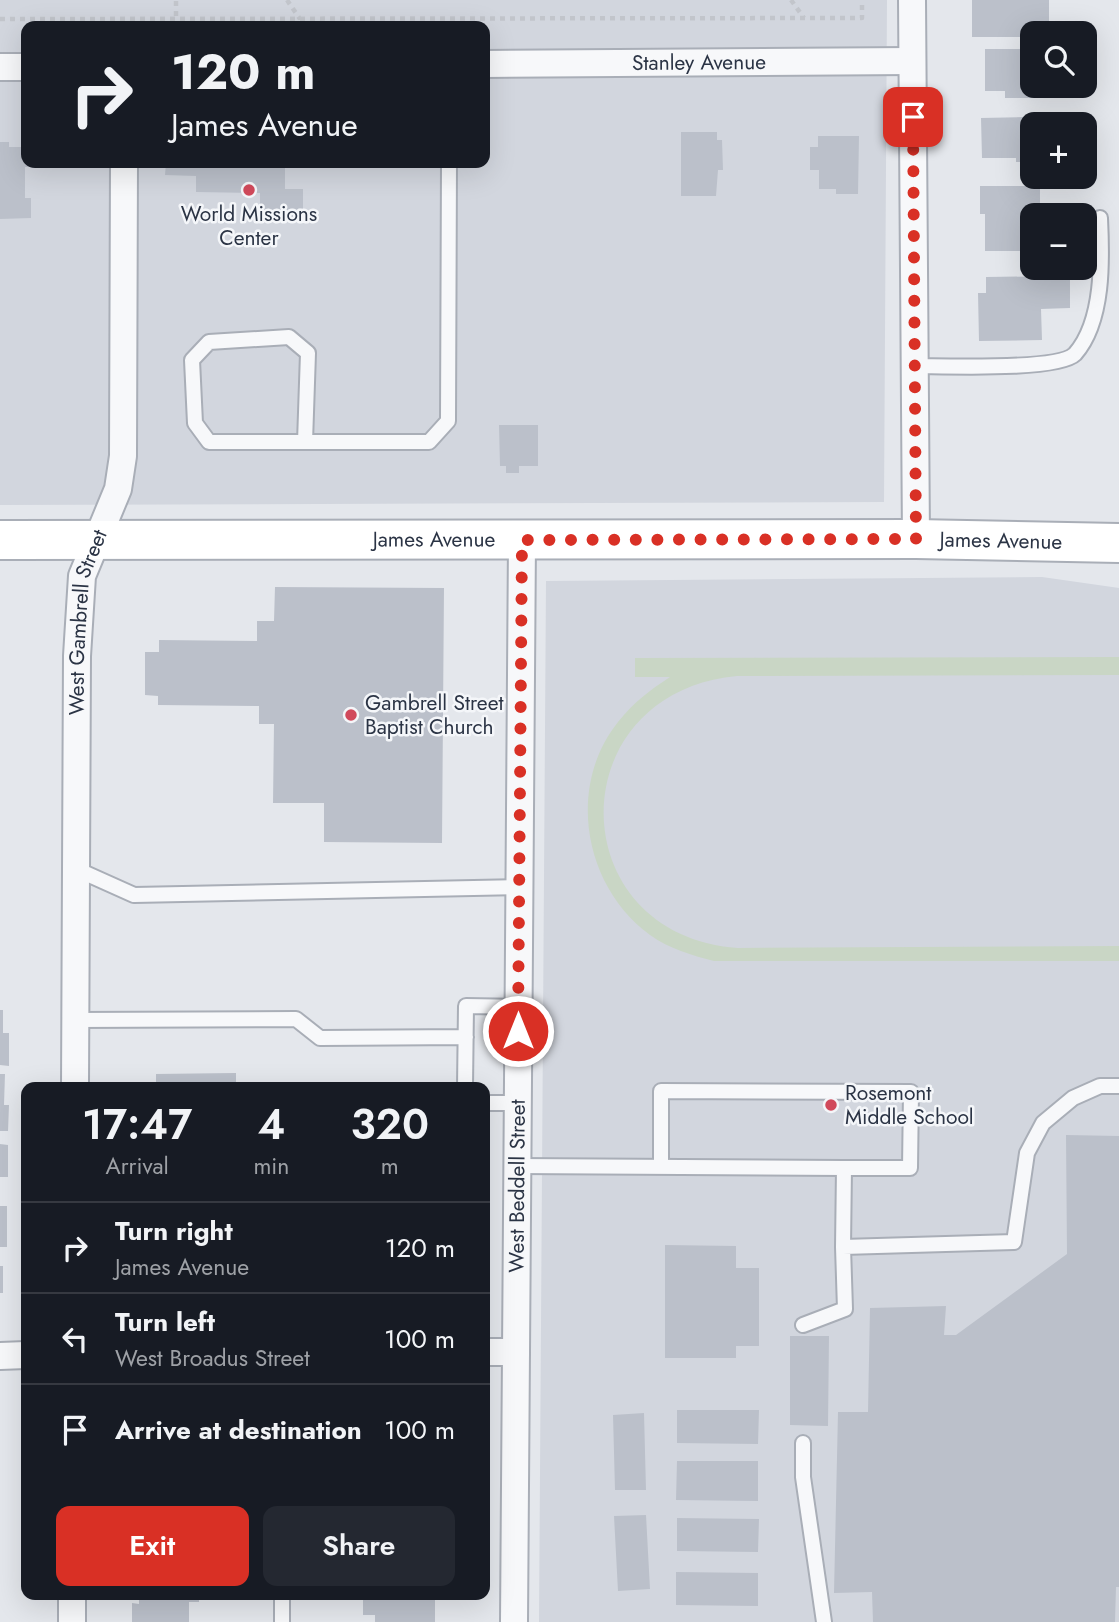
<!DOCTYPE html>
<meta charset="utf-8">
<style>
:root{--surface:#171b24;--page:#242831;--text:#f1f3f6;--muted:#9ea1a6;--line:#363941;--accent:#d93025}
body{margin:0;font-family:Jost,sans-serif;background:var(--page);color:var(--text);height:100vh;display:flex;flex-direction:column;font-size:26px;white-space:nowrap}
*{box-sizing:border-box;margin:0}
p{font-size:23px;color:var(--muted)}
.icon{flex:none;width:38px;height:38px;fill:none;stroke:currentColor;stroke-width:2;stroke-linecap:round;stroke-linejoin:round}
.map{position:relative;flex:1;overflow:hidden}
.side{position:absolute;left:21px;top:1082px;width:469px;height:518px;display:flex;flex-direction:column;background:var(--surface);border-radius:14px;box-shadow:0 7px 28px #0002}
.side>*{flex:none}
.guide{position:absolute;left:21px;top:21px;width:469px;height:147px;border-radius:14px;box-shadow:0 7px 28px #0002;background:#171b24;color:var(--text);overflow:hidden}
.buttons{position:absolute;left:1020px;top:21px;display:grid;gap:14px}
.buttons a{display:grid;place-items:center;width:77px;height:77px;border-radius:14px;background:var(--surface);box-shadow:0 7px 28px #0002;font-size:35px}
.pin{position:absolute;display:grid;place-items:center;width:60px;height:60px;color:#fff;margin:-30px;border-radius:14px;box-shadow:0 4px 10px #0006}
.me{position:absolute;width:77px;margin:-38px;rotate:0deg;stroke-linejoin:round;filter:drop-shadow(0 0 5px #0008)}
.turn{display:flex;align-items:center;gap:24px;height:147px;padding:0 35px;font-size:32px}
.turn .icon{width:91px;height:91px;stroke-width:2.5}
.turn b{display:block;font-size:49px;line-height:60px}
.eta{display:flex;justify-content:space-evenly;align-items:center;height:119px;text-align:center}
.eta b{font-size:42px;font-weight:600;line-height:49px}
.primary-button{display:flex;gap:14px;margin-top:auto;padding:14px 35px}
.primary-button a{flex:1;height:80px;border-radius:14px;background:var(--accent);color:#fff;font-size:28px;font-weight:600;line-height:80px;text-align:center}
.primary-button a+a{background:var(--page);color:var(--text)}
ul{padding:0;list-style:none}
li{display:flex;align-items:center;gap:21px;height:91px;padding:0 35px;border-top:2px solid var(--line)}
li div{flex:1}
li b{display:block;font-size:26px}
li em{font-style:normal}
.map>svg:first-child{display:block}
.built{fill:#d2d6de;fill-rule:evenodd}
.green{fill:#c9d6c5}
.building{fill:#bbc0ca}
.lines{fill:none;stroke-linecap:round;stroke-linejoin:round}
.service-casing{stroke:#a9aeb7;stroke-width:18}
.minor-casing{stroke:#a9aeb7;stroke-width:30}
.secondary-casing{stroke:#a9aeb7;stroke-width:42}
.path{stroke:#c2c5cb;stroke-width:4.5;stroke-dasharray:5 5;stroke-linecap:butt}
.service{stroke:#f7f8fa;stroke-width:14}
.minor{stroke:#f7f8fa;stroke-width:26}
.secondary{stroke:#fff;stroke-width:38}
.route{stroke:#d93025;stroke-width:12;stroke-dasharray:0 21.6}
.poi-dot{fill:#d1495b;stroke:#f4f6f9;stroke-width:2.5}
.labels{text-anchor:middle;dominant-baseline:central;stroke-width:5;stroke-linejoin:round;paint-order:stroke}
.street-label{font-size:21px;fill:#2b3445;stroke:#f4f6f9}
.poi-label{font-size:21px;fill:#2b3445;stroke:#f4f6f9;text-anchor:start}
</style>
<div class="map">
<svg width="1119" height="1622" viewBox="0 0 1119 1622">
<rect width="100%" height="100%" fill="#e4e7ec"/>
<path class="built" d="M 0,0 L 887,0 L 884,502 L 0,505 ZM 26,26 L 485,26 L 485,163 L 26,163 Z
M 1042,577 L 1119,588 L 1119,1622 L 539,1622 L 546,581 Z"/>
<path class="green" d="M 1119,657 L 1119,675 L 737,676 C 558,693 560,935 738,948 L 1119,946 L 1119,961 L 714,961 C 691,955 670,949 650,935 C 584,887 566,787 618,722 C 633,703 650,690 670,677 L 635,677 L 635,658 Z"/>
<path class="building" d="M 972,0 L 1049,0 L 1049,33 L 1032,33 L 1032,37 L 972,37 Z
M 1020,47 L 1032,47 L 1032,86 L 1037,86 L 1037,98 L 1005,98 L 1005,91 L 985,91 L 985,49 L 1020,49 Z
M 1049,86 L 1066,86 L 1066,93 L 1049,93 Z
M 1024,117 L 1024,135 L 1032,135 L 1032,162 L 1016,162 L 1016,158 L 982,158 L 981,118 Z
M 681,132 L 717,132 L 717,140 L 722,140 L 723,170 L 718,170 L 716,196 L 681,196 Z
M 818,136 L 859,136 L 858,194 L 836,194 L 836,189 L 819,189 L 819,170 L 810,170 L 810,147 L 818,147 Z
M 0,142 L 9,142 L 9,147 L 26,147 L 26,163 L 31,163 L 31,167 L 25,167 L 25,198 L 31,198 L 31,218 L 0,219 Z
M 166,163 L 285,163 L 285,189 L 303,189 L 303,219 L 260,218 L 260,193 L 196,192 L 196,176 L 165,175 Z
M 980,186 L 1040,186 L 1040,215 L 1032,215 L 1032,251 L 985,251 L 985,214 L 980,214 Z
M 1070,276 L 1070,308 L 1041,309 L 1042,340 L 979,341 L 978,293 L 986,293 L 986,277 Z
M 499,425 L 538,425 L 538,466 L 519,466 L 519,473 L 506,473 L 506,466 L 500,466 Z
M 275,587 L 444,588 L 442,843 L 324,842 L 324,803 L 273,803 L 274,724 L 259,724 L 259,706 L 158,705 L 158,696 L 145,695 L 145,652 L 159,652 L 159,640 L 257,641 L 257,621 L 274,621 Z
M 0,1010 L 3,1010 L 3,1033 L 9,1033 L 9,1066 L 0,1065 Z
M 236,1073 L 236,1087 L 156,1087 L 156,1074 Z
M 0,1074 L 5,1074 L 4,1105 L 9,1105 L 8,1131 L 0,1131 Z
M 1066,1135 L 1119,1136 L 1119,1587 L 1116,1587 L 1115,1622 L 873,1622 L 872,1592 L 834,1593 L 838,1412 L 868,1412 L 870,1308 L 946,1306 L 944,1335 L 956,1335 L 1067,1254 Z
M 0,1144 L 8,1145 L 8,1177 L 0,1177 Z
M 0,1206 L 7,1206 L 7,1247 L 0,1247 Z
M 665,1245 L 736,1246 L 736,1268 L 759,1268 L 759,1346 L 736,1346 L 736,1358 L 665,1358 Z
M 0,1266 L 3,1266 L 3,1293 L 0,1293 Z
M 790,1336 L 829,1336 L 828,1426 L 790,1425 Z
M 677,1410 L 759,1410 L 758,1444 L 677,1443 Z
M 644,1413 L 646,1490 L 615,1490 L 613,1415 Z
M 677,1461 L 758,1461 L 758,1501 L 676,1500 Z
M 646,1515 L 650,1589 L 618,1591 L 614,1516 Z
M 677,1518 L 759,1519 L 758,1552 L 677,1551 Z
M 676,1572 L 758,1573 L 758,1606 L 676,1605 Z
M 139,1594 L 199,1594 L 199,1602 L 189,1602 L 189,1622 L 132,1622 L 132,1603 L 139,1604 Z
M 376,1594 L 435,1594 L 435,1622 L 375,1622 L 375,1615 L 363,1615 L 363,1597 L 376,1597 Z"/>
<g class="lines">
<g class="service-casing">
<path id="service" d="M 914,366 C 943,366 1058,371 1075,354 C 1104,321 1102,259 1100,218
M 305,442 L 308,353 L 289,337 L 209,342 L 192,360 L 195,423 L 209,442 L 429,442 L 448,421 L 449,163
M 76,869 L 134,895 L 519,887
M 75,1020 L 296,1019 L 320,1038 L 466,1037
M 465,1087 L 466,1006 L 518,1007
M 485,1103 L 517,1103
M 517,1166 L 844,1168 L 843,1247 L 1014,1242 L 1027,1153 L 1043,1123 L 1073,1098 L 1100,1086 L 1119,1086
M 661,1167 L 661,1091 L 911,1092 L 910,1168 L 844,1168
M 803,1325 L 845,1309 L 843,1247
M 803,1443 L 803,1477 L 824,1622
M 282,1622 L 282,1594"/>
</g>
<g class="minor-casing">
<g id="minor">
<path d="M 912,0 L 916,539"/>
<path id="s1" d="M 485,64 L 912,61"/>
<path d="M 0,67 L 26,67"/>
<path id="s2" d="M 75,1087 L 77,656 L 82,576 L 118,489 L 123,456 L 124,163"/>
<path d="M 485,1352 L 516,1352"/>
<path d="M 0,1356 L 26,1355"/>
<path d="M 72,1622 L 72,1594"/>
<path id="s3" d="M 514,1622 L 522,540"/>
</g>
</g>
<g class="secondary-casing">
<g id="secondary">
<path id="s4" d="M 0,540 L 916,539 L 1119,543"/>
</g>
</g>
<path class="path" d="M 287,0 L 300,19
M 791,0 L 804,18
M 0,19 L 862,18 L 862,0
M 176,26 L 176,0"/>
<use href="#service" class="service"/>
<use href="#minor" class="minor"/>
<use href="#secondary" class="secondary"/>
</g>
<g class="lines">
<path class="route" d="M 518,1031 L 522,540 L 916,539 L 913,117"/>
</g>
<g class="poi-dot">
<circle cx="249" cy="190" r="7"/>
<circle cx="351" cy="715" r="7"/>
<circle cx="831" cy="1105" r="7"/>
</g>
<g class="labels">
<g class="street-label">
<text stroke="none"><textPath href="#s1" startOffset="214">Stanley Avenue</textPath></text>
<text stroke="none"><textPath href="#s4" startOffset="434">James Avenue</textPath></text>
<text stroke="none"><textPath href="#s4" startOffset="1001">James Avenue</textPath></text>
<text stroke="none"><textPath href="#s2" startOffset="466">West Gambrell Street</textPath></text>
<text stroke="none"><textPath href="#s3" startOffset="436">West Beddell Street</textPath></text>
</g>
<g class="poi-label">
<text x="249" y="214" text-anchor="middle">World Missions<tspan x="249" dy="24">Center</tspan></text>
<text x="365" y="703">Gambrell Street<tspan x="365" dy="24">Baptist Church</tspan></text>
<text x="845" y="1093">Rosemont<tspan x="845" dy="24">Middle School</tspan></text>
</g>
</g>
</svg>
<div class="buttons">
<a><svg class="icon" aria-label="search" viewBox="0 0 24 24"><circle cx="10" cy="10" r="6"/><path d="M15 15l6 6"/></svg></a>
<a>+</a>
<a>−</a>
</div>
<div class="pin" style="left:913px;top:117px;background:#d93025"><svg class="icon" aria-label="arrive" viewBox="0 0 24 24"><path d="M6 21V4h12l-3 4 3 4H6"/></svg></div>
<svg class="me" style="left:518px;top:1031px" viewBox="-20 -20 40 40"><circle r="17" fill="#d93025" stroke="#fff" stroke-width="3"/><path d="M0-11L8 9 0 5-8 9z" fill="#fff"/></svg>
<div class="guide">
<div class="turn"><svg class="icon" aria-label="right" viewBox="0 0 24 24"><path d="M7 20v-9h11M14 6l5 5-5 5"/></svg><div><b>120 m</b>James Avenue</div></div>
</div>
<section class="side">
<div class="eta">
<div><b>17:47</b><p>Arrival</p></div>
<div><b>4</b><p>min</p></div>
<div><b>320</b><p>m</p></div>
</div>
<ul>
<li><svg class="icon" aria-label="right" viewBox="0 0 24 24"><path d="M7 20v-9h11M14 6l5 5-5 5"/></svg><div><b>Turn right</b><p>James Avenue</p></div><em>120 m</em></li>
<li><svg class="icon" aria-label="left" viewBox="0 0 24 24"><path d="M17 20v-9H6M10 6l-5 5 5 5"/></svg><div><b>Turn left</b><p>West Broadus Street</p></div><em>100 m</em></li>
<li><svg class="icon" aria-label="arrive" viewBox="0 0 24 24"><path d="M6 21V4h12l-3 4 3 4H6"/></svg><div><b>Arrive at destination</b></div><em>100 m</em></li>
</ul>
<div class="primary-button"><a>Exit</a><a>Share</a></div>
</section>
</div>
